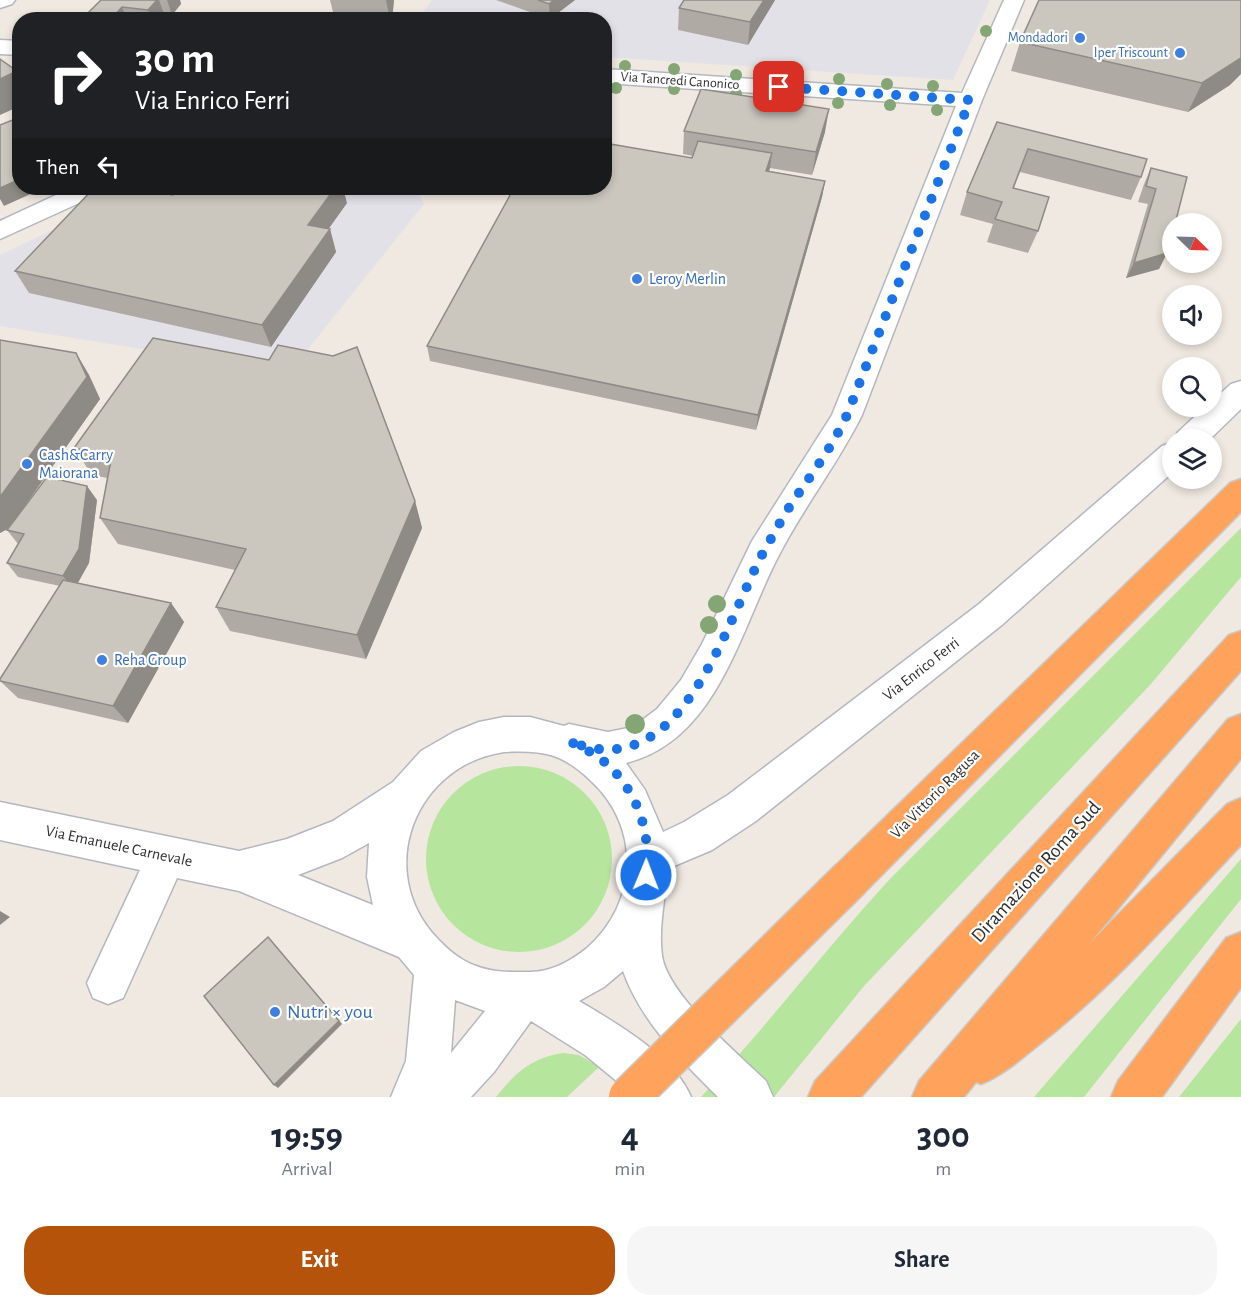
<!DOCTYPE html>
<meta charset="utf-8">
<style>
:root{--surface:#fff;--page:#f6f6f7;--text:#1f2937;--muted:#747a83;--accent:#b45309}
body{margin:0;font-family:"Alegreya Sans",sans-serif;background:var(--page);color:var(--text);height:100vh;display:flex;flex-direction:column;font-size:22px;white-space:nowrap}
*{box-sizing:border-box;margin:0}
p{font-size:20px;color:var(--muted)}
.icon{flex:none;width:33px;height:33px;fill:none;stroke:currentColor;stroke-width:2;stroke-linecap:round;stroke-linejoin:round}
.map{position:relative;height:1097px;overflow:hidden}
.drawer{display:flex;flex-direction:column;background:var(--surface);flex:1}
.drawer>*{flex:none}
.top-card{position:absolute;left:12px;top:12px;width:600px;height:183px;border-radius:24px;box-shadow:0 3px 9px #0003;background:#202124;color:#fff;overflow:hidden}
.needle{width:39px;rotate:113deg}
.tools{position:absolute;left:1162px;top:213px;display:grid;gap:12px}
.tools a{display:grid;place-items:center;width:60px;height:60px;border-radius:50%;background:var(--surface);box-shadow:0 3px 9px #0003;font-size:30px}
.pin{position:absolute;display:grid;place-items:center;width:51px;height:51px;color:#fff;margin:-26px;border-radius:12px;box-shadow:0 3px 9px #0006}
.me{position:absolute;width:66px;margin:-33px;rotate:1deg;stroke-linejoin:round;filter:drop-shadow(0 0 4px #0008)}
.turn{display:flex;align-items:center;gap:21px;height:126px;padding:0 24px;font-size:27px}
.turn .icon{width:78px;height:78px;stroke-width:2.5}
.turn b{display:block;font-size:42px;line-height:51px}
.then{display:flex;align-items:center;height:57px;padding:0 24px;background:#0003;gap:12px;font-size:22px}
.eta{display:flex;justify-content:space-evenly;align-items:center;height:102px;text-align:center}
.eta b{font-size:36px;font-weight:700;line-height:42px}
.cta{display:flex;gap:12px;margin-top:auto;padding:12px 24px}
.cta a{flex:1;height:69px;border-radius:24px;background:var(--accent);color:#fff;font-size:24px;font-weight:700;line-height:69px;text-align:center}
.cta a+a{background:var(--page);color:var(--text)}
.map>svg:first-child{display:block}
.industrial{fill:#e3e1e8}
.green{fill:#b6e59e}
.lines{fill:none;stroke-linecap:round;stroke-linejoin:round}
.minor-casing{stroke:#b4b7c1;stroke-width:3}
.highway-casing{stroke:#c9c9c9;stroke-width:3}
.minor{fill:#fff;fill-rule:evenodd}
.highway{fill:#ffa35c;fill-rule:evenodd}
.highway-bridge-casing{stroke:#c9c9c9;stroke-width:43;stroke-linecap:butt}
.highway-bridge{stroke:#ffa35c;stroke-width:40}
.tree{fill:#84a574}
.wall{fill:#afaba4}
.shaded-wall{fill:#8e8b86}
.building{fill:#cbc7bf;stroke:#8e8b86;stroke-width:1.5}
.route{stroke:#1a73e8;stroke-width:10;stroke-dasharray:0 18}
.shop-dot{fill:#3f7fe0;stroke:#fff;stroke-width:2}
.labels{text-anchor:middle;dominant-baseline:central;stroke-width:4.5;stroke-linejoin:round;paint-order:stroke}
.far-shop-label{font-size:14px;fill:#366cbe;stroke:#fff;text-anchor:end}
.far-street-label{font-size:14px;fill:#2e2e2e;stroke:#fff}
.shop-label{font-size:16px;fill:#366cbe;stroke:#fff;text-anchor:start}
.street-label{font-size:16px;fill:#2e2e2e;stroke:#fff}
.near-street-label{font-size:20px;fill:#2e2e2e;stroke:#fff}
.near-shop-label{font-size:20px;fill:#366cbe;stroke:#fff;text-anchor:start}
</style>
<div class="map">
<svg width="1241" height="1097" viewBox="0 0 1241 1097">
<rect width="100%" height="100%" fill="#efe9e1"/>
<path class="industrial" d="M 432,0 L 990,0 L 953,80 L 605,57 L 604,20 L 418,20 Z
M 142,188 L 416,188 L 424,204 L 289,373 L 0,326 L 0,255 Z"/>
<path class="green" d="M 1241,528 L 1241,577 L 1150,685 L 864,986 L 774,1097 L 701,1097 C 766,1027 824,951 889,880 Z
M426 859a93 93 0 1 1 186 0a93 93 0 1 1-186 0Z
M 1241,859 L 1241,899 L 1084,1097 L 1034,1097 Z
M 1241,1019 L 1241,1097 L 1179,1097 Z
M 563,1053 L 579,1055 L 599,1067 L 567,1097 L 496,1097 C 515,1073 531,1058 563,1053 Z"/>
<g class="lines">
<g class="minor-casing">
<path id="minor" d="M 0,0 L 15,0 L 12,4 L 0,8 Z
M 1004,0 L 1024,0 L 982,100 L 862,415 C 837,465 803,508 778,557 C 740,630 717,741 626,763 L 645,790 L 663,832 L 684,822 L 728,795 L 979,604 L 1162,446 L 1173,442 L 1173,472 L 1003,624 L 756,821 L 712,850 L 667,869 C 666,898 658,926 662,956 C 668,995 737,1053 766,1081 L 773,1097 L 718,1097 C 680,1059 642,1023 623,971 L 604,987 L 579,1001 C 616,1023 674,1056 691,1097 L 636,1097 L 585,1055 L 531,1021 L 494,1072 L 471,1097 L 391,1097 L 406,1061 L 414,975 L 399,957 L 239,891 L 177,878 L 123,998 L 108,1004 L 93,998 L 87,983 L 140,870 L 0,840 L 0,802 L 239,851 L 287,839 L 333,821 L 393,782 L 421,751 L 454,732 L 479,722 L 504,717 L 530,717 L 564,726 L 569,724 L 608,732 L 633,727 L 657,709 L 681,680 L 702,644 L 752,541 L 832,415 L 956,106 L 604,83 L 604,69 L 962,93 ZM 504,752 C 521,751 538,751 554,756 C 568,761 581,771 591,781 C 642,828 638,903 587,948 C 571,961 551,972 530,972 C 512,972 494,973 476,966 C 461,961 447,949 436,937 C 374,870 415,765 504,752 ZM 369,843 L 367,877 L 373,905 L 298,875 L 342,858 ZM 455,1000 L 485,1011 L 451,1053 Z
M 0,40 L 20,41 L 20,55 L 0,54 Z
M 71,188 L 103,188 L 99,194 L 0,239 L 0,221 Z
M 1241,381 L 1241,409 L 1209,440 L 1174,440 L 1178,432 L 1206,406 L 1212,406 L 1212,401 L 1231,384 Z"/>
</g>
<g class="highway-casing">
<path id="highway" d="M 1241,479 L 1241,512 L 864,893 L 850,899 L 836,893 L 830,879 L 836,865 L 1230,483 Z
M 1241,631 L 1241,671 L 861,1097 L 808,1097 L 815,1081 L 1229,635 Z
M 1241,714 L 1241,759 L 1090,943 L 1227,804 L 1241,798 L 1241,845 C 1177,913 1115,985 1041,1043 C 1022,1058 1004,1075 981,1084 L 976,1082 L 964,1097 L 912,1097 L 919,1081 L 1228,719 Z
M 1241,932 L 1241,988 L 1162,1097 L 1111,1097 L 1118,1081 L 1226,938 Z"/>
</g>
<use href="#minor" class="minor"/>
<use href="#highway" class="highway"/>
<g class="highway-bridge-casing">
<path id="highway-bridge" d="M 629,1097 L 850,879"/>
</g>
<use href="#highway-bridge" class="highway-bridge"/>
</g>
<g class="tree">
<circle cx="986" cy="31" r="6"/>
<circle cx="625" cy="66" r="6"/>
<circle cx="674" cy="69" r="6"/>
<circle cx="736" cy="75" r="6"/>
<circle cx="789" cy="76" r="6"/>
<circle cx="839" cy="79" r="6"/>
<circle cx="887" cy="84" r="6"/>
<circle cx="933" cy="86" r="6"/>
<circle cx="616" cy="88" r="6"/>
<circle cx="674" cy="89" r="6"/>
<circle cx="736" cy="94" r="6"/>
<circle cx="786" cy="101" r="6"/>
<circle cx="838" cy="103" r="6"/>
<circle cx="890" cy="105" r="6"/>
<circle cx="937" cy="110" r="6"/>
<circle cx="717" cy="604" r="9"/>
<circle cx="709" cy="625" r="9"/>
<circle cx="635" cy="724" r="10"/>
</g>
<path class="wall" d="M 101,0 L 180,0 L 181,4 L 172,15 L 164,14 L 159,20 L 91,20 L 88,13 Z
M 330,0 L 394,0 L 392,20 L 335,20 Z
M 496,0 L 575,0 L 550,19 Z
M 684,0 L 775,0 L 748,45 L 678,30 L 679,8 Z
M 1020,42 L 1230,85 L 1188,112 L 1011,71 Z
M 997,122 L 1141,177 L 1131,200 L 1020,172 L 1014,188 L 1038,231 L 1028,253 L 987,242 L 993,224 L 960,215 L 967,192 Z
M 684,131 L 825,132 L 812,175 L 770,168 L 769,171 L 825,181 L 822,197 L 756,430 L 430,361 L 427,346 L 692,158 L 693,156 L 683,154 Z
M 1151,168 L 1167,253 L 1159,269 L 1126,278 L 1148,204 L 1138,202 L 1144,184 Z
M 173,195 L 347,203 L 328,229 L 330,229 L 336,252 L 271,347 L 29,293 L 15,271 Z
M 0,340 L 76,353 L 89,375 L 100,399 L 22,510 L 97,500 L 89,563 L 77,583 L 171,603 L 184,622 L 128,723 L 18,698 L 0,681 L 0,679 L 60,586 L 18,577 L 7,563 L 18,544 L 7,530 L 8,529 L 0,533 Z
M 74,448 L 415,501 L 422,528 L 366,659 L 230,631 L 216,607 L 235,570 L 118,544 L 100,518 L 107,478 L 92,475 Z"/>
<path class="shaded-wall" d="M 157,0 L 159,0 L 164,14 L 159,20 L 151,20 L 148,10 Z
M 167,0 L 180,0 L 181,4 L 172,15 Z
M 386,0 L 394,0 L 392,20 L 390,20 Z
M 554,0 L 575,0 L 550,19 L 549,4 Z
M 764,0 L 775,0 L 748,45 L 750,22 Z
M 122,7 L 127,20 L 115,20 L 114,16 Z
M 1241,58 L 1241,74 L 1230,85 L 1188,112 L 1202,83 Z
M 17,71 L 20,77 L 20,106 L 0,115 L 0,79 Z
M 829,109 L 825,132 L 812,175 L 816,152 Z
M 772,153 L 770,168 L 764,187 L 766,171 Z
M 20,179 L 20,188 L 44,188 L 4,206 L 0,199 L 0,188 Z
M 825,181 L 822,197 L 756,430 L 758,415 Z
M 335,188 L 343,188 L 347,203 L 315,248 L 308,225 Z
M 330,229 L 336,252 L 271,347 L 262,325 Z
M 1167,253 L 1159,269 L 1126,278 L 1134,263 Z
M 76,353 L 89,375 L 100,399 L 9,528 L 0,533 L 0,497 Z
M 87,486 L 97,500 L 89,563 L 74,590 L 63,576 Z
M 415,501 L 422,528 L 366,659 L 357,635 Z
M 171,603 L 184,622 L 128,723 L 113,706 Z
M 0,911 L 10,917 L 0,925 Z
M 268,937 L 342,1024 L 278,1088 L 274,1085 Z"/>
<path class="building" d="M 101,0 L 157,0 L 148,10 L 122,7 L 114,16 L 88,13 Z
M 538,0 L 554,0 L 549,4 Z
M 684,0 L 764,0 L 750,22 L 679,8 Z
M 1039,0 L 1241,0 L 1241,58 L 1202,83 L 1020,42 Z
M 0,59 L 17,71 L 0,79 Z
M 701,89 L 829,109 L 816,152 L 684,131 Z
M 20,117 L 20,179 L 0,188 L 0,125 Z
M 997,122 L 1147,159 L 1141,177 L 1028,149 L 1013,188 L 1049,197 L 1038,231 L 995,219 L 1002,202 L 967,192 Z
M 698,141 L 772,153 L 766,171 L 825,181 L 758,415 L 427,346 L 514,188 L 604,188 L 604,143 L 692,158 Z
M 1151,168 L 1187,177 L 1175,224 L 1173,224 L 1173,231 L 1167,253 L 1134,263 L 1156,189 L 1146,186 Z
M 94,188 L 134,188 L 173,195 L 179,188 L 335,188 L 308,225 L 330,229 L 262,325 L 15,271 Z
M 153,338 L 269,360 L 278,345 L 333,356 L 357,347 L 415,501 L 357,635 L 216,607 L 246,549 L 100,518 L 112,455 L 74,448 Z
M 0,340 L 76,353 L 87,377 L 0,497 Z
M 47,477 L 87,486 L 79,549 L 63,576 L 7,563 L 24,534 L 7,530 Z
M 63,580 L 171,603 L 113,706 L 0,681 L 0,679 Z
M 268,937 L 339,1021 L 274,1085 L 204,996 Z"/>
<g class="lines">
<path class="route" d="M 646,875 C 652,831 636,787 601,759 C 592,752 580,747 569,741 C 682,789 725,623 764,551 C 774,534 783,516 794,500 C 814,471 832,447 847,415 L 970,100 L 779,87"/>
</g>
<g class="shop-dot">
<circle cx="1080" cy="38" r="6"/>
<circle cx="1180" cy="53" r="6"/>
<circle cx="637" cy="279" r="6"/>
<circle cx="27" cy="464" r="6"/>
<circle cx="102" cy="660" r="6"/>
<circle cx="275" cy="1012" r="6"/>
</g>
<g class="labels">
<g class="far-shop-label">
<text x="1068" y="38">Mondadori</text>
<text x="1168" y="53">Iper Triscount</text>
</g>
<g class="far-street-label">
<text transform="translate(680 81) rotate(4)">Via Tancredi Canonico</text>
</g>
<g class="shop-label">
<text x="649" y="279">Leroy Merlin</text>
<text x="39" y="455">Cash&amp;Carry<tspan x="39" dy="18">Maiorana</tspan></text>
<text x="114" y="660">Reha Group</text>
</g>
<g class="street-label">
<text transform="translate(921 669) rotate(-38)">Via Enrico Ferri</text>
<text transform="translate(935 794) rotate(-45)">Via Vittorio Ragusa</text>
<text transform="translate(119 846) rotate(12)">Via Emanuele Carnevale</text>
</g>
<g class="near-street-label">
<text transform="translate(1036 872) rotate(-48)">Diramazione Roma Sud</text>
</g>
<g class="near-shop-label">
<text x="287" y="1012">Nutri × you</text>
</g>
</g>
</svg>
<div class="tools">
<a><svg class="needle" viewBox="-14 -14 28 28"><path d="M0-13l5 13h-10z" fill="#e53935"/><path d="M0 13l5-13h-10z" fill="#747a83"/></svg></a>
<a><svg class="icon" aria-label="sound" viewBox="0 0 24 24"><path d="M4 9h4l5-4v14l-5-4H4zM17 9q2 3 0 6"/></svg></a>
<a><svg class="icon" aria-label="search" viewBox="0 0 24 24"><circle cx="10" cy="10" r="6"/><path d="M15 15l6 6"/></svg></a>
<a><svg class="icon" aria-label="layers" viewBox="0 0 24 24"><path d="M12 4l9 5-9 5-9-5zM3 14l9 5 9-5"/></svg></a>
</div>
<div class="pin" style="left:779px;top:87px;background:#d93025"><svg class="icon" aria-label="arrive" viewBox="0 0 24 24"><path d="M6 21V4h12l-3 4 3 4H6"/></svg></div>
<svg class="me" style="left:646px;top:875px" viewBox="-20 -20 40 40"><circle r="17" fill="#1a73e8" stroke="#fff" stroke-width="3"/><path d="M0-11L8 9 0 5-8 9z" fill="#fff"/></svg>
<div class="top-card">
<div class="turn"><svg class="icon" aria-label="right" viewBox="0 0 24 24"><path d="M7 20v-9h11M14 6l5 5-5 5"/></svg><div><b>30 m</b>Via Enrico Ferri</div></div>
<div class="then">Then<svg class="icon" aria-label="left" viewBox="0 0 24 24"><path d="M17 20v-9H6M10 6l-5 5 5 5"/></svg></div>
</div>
</div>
<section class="drawer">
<div class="eta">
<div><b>19:59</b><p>Arrival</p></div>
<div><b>4</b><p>min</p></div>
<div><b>300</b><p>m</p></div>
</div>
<div class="cta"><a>Exit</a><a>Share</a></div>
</section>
